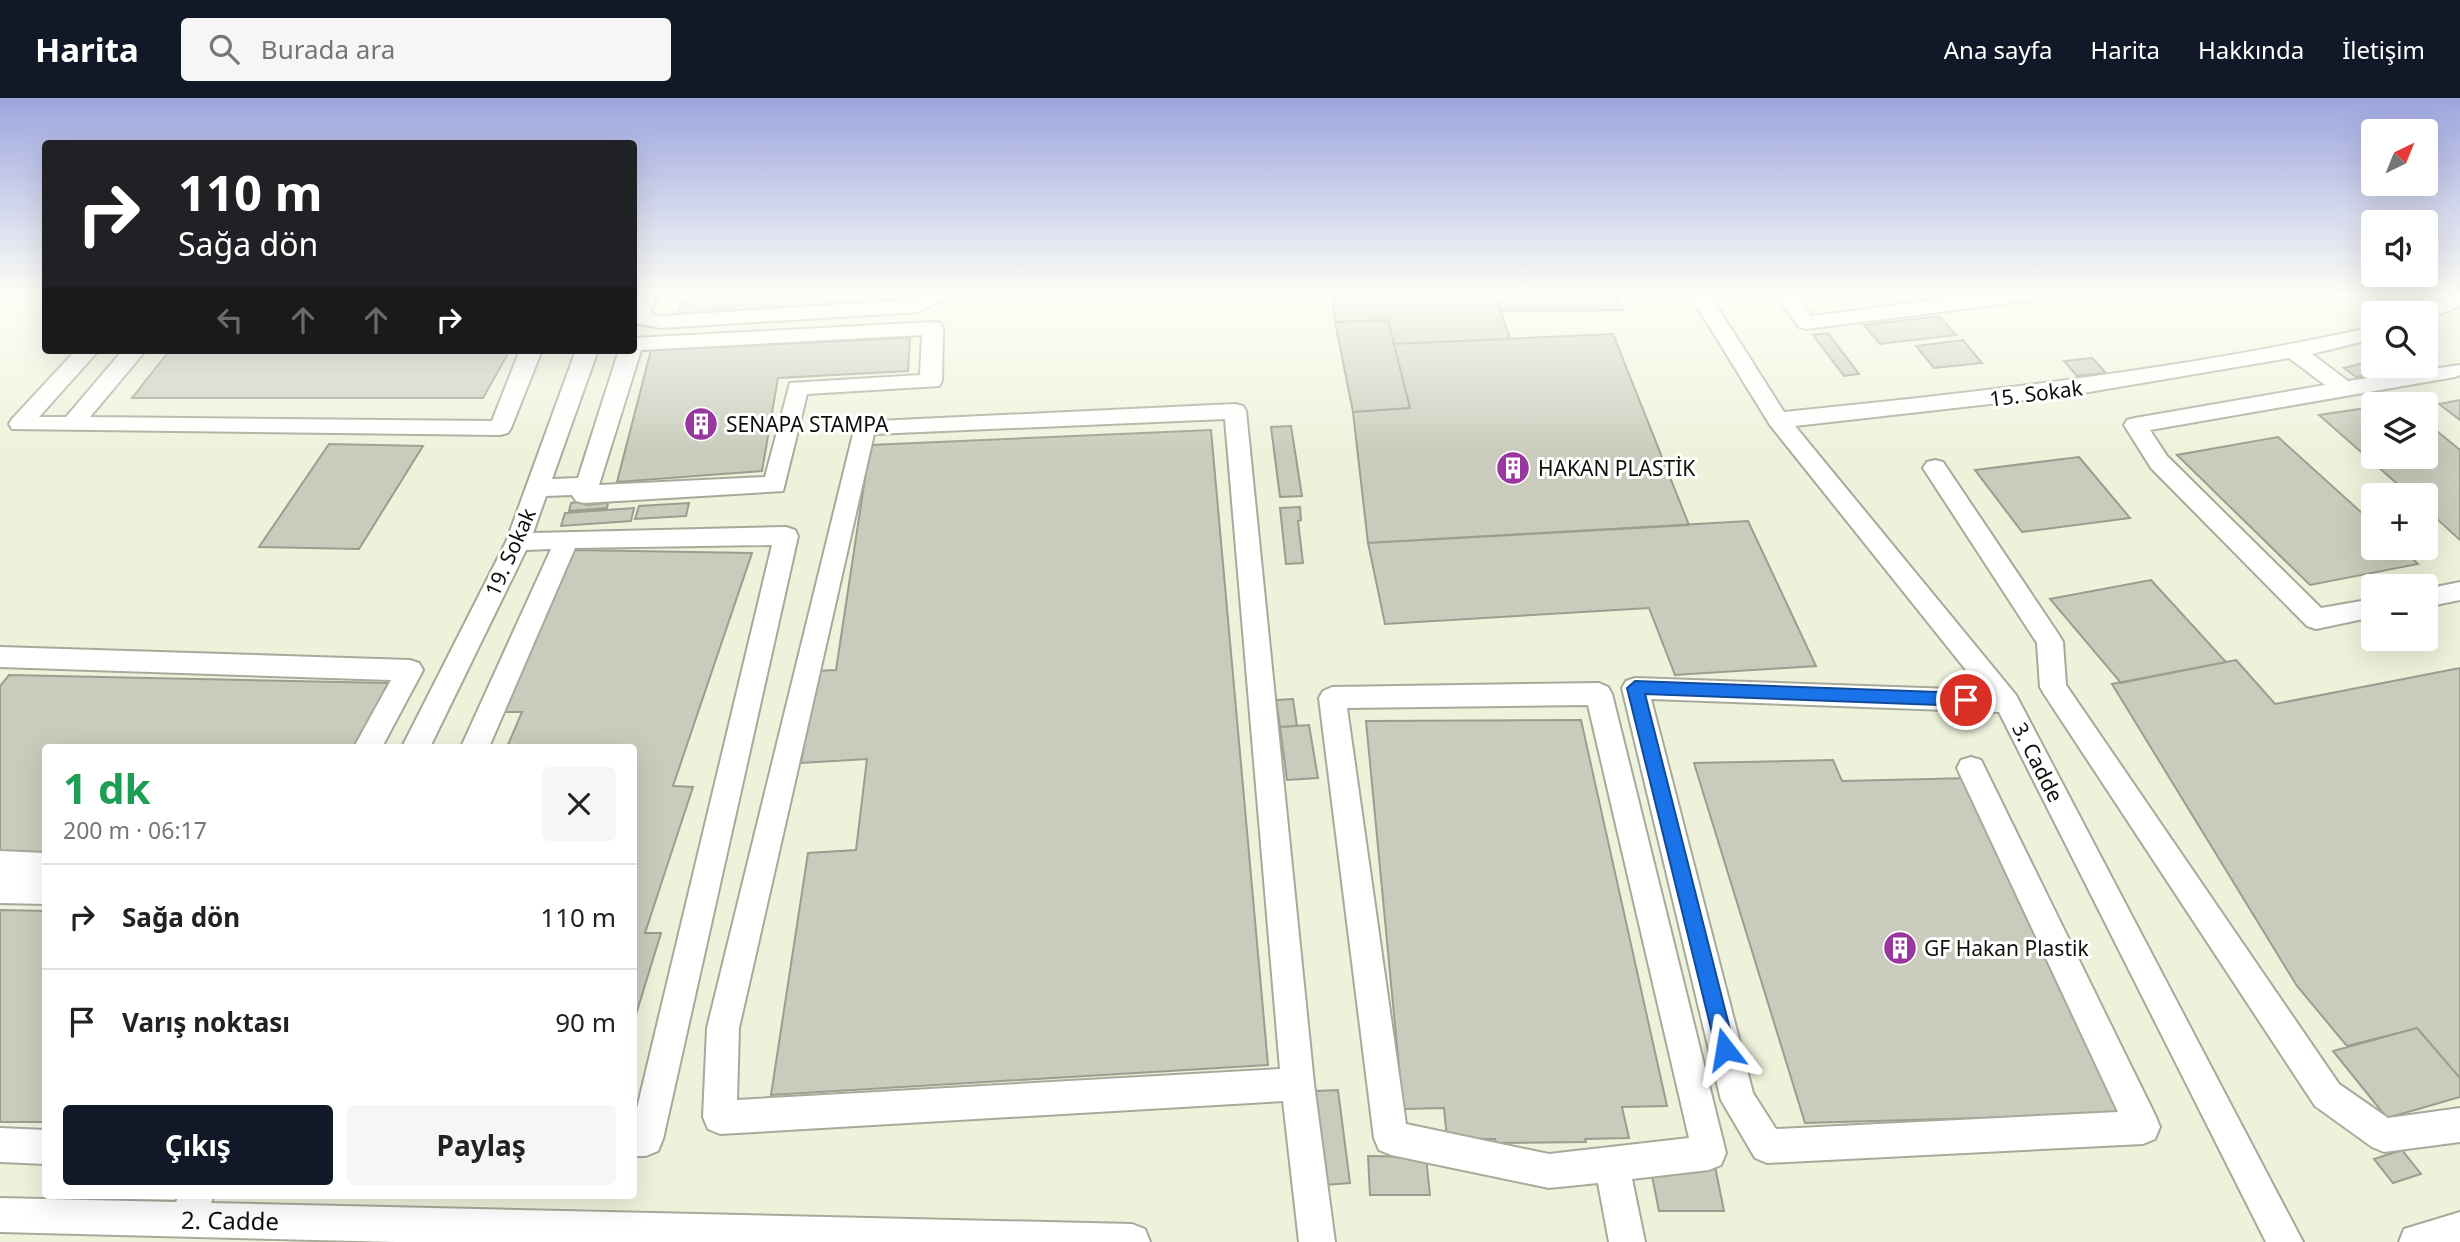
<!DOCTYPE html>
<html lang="tr">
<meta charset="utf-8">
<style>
:root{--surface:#fff;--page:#f6f6f6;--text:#222;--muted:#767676;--line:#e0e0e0;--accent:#111827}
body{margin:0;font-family:"Noto Sans",sans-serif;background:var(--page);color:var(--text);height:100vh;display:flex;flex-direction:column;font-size:26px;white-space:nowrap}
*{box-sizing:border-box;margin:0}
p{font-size:23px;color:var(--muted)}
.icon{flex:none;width:38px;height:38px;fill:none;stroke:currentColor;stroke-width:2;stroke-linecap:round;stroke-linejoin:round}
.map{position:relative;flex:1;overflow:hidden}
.sheet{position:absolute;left:42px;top:646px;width:595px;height:455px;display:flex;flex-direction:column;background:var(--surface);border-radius:7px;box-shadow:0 7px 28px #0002}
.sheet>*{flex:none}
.banner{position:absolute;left:42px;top:42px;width:595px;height:214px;border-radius:7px;box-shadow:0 7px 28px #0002;background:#202124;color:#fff;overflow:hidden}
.needle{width:46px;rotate:43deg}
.fabs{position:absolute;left:2361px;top:21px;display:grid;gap:14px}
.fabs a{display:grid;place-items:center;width:77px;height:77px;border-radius:7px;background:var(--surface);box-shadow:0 7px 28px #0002;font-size:35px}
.pin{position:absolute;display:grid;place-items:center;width:60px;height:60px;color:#fff;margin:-30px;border:4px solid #fff;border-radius:50%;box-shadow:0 2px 7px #0007}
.me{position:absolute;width:77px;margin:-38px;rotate:346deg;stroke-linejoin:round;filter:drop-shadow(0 0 5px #0008)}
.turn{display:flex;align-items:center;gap:24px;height:147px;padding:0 21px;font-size:32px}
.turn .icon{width:91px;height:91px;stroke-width:2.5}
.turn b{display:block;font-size:49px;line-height:60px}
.lanes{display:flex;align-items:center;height:66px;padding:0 21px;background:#0003;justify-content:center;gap:35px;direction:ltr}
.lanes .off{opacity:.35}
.round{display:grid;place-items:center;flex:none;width:74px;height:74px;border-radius:7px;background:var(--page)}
.overview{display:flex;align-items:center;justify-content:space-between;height:119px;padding:0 21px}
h1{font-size:42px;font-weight:700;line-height:52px;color:#1e9e55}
.action{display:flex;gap:14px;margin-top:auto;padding:14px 21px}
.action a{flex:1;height:80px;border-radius:7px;background:var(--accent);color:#fff;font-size:28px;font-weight:700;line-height:80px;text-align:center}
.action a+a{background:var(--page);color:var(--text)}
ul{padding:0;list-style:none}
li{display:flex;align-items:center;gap:21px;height:105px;padding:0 21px;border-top:2px solid var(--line)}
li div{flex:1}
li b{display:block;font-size:26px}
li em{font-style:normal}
header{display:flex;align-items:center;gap:42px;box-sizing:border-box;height:98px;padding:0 35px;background:var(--accent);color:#fff}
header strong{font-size:33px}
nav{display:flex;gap:38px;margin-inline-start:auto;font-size:24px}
.search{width:490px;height:63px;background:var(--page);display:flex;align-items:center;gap:18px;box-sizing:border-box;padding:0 24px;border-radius:7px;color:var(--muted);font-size:26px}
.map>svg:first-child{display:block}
.built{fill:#eef2db;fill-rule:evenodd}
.building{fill:#c9ccbc;stroke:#9b9d8e;stroke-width:2}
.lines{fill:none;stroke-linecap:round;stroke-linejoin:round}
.minor-casing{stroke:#a7aa9a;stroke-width:4}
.minor{fill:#fff;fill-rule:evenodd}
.route{fill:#1a73e8;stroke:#114b97;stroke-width:2}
.labels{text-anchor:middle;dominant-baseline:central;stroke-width:6;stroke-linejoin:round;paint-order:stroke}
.street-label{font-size:21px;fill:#0f100b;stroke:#fff}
.poi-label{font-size:21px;fill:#0f100b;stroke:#fff;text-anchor:start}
.near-street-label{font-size:24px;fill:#0f100b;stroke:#fff}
</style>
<header>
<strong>Harita</strong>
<div class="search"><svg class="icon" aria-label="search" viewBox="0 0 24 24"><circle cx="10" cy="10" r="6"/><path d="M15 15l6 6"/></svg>Burada ara</div>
<nav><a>Ana sayfa</a><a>Harita</a><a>Hakkında</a><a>İletişim</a></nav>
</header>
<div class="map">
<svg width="2460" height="1144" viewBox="0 0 2460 1144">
<rect width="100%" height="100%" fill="#fafded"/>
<path class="built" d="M 0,194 L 45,194 L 46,252 L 634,252 L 634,194 L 2460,194 L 2460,1144 L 0,1144 ZM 2373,215 L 2426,215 L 2426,268 L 2373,268 ZM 2373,306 L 2426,306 L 2426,359 L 2373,359 ZM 2373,397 L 2426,397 L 2426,450 L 2373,450 ZM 2373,488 L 2426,488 L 2426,541 L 2373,541 ZM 46,649 L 634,649 L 634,1097 L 46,1097 Z"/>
<path class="building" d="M 684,194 L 918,194 L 918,203 L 678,217 Z
M 1332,194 L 1495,194 L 1510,241 L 1394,246 L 1388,222 L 1335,224 Z
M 1495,194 L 1615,194 L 1623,212 L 1501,213 Z
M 1939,218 L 1956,237 L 1880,246 L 1864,227 Z
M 1388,222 L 1410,310 L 1353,314 L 1335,224 Z
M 1828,235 L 1859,276 L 1844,278 L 1813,237 Z
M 1613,236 L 1689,427 L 1368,445 L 1353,314 L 1410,310 L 1394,246 Z
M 910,240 L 908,273 L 778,280 L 762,373 L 617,384 L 651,252 Z
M 1963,242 L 1982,265 L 1934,270 L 1916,248 Z
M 170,252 L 510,252 L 483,300 L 132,300 Z
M 2092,260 L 2106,275 L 2077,278 L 2064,263 Z
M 2363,265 L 2376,275 L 2356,279 L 2344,270 Z
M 2460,302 L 2460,322 L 2439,306 Z
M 2373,309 L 2373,359 L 2426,359 L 2426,324 L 2460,352 L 2460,442 L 2426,411 L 2426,397 L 2410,397 L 2319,317 Z
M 1291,328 L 1302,398 L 1280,399 L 1271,329 Z
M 1211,332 L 1268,967 L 771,997 L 808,755 L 856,752 L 867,661 L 801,665 L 816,573 L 836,572 L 870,347 Z
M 2278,339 L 2373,425 L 2373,450 L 2401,450 L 2418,466 L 2310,487 L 2177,357 Z
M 329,346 L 423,348 L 359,451 L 259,449 Z
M 2079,359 L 2130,420 L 2022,434 L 1975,372 Z
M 587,403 L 586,407 L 608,405 L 607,410 L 569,413 L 571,405 Z
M 689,405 L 686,418 L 635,421 L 639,408 Z
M 1300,409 L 1301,422 L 1298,423 L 1303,465 L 1286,466 L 1280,410 Z
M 634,410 L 631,423 L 561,428 L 565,415 Z
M 1748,423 L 1816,568 L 1675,577 L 1649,510 L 1385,526 L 1368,445 Z
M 572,452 L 752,455 L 673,688 L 693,689 L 645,835 L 661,835 L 634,923 L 634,649 L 507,649 L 522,614 L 498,614 Z
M 2151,482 L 2226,564 L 2121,585 L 2050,501 Z
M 2236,562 L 2275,606 L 2460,570 L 2460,980 L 2417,930 L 2347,948 L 2297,888 L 2112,586 Z
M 9,577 L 389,585 L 355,649 L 46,649 L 46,759 L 0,757 L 0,588 Z
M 1293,601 L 1297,628 L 1280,629 L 1276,602 Z
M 1581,622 L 1667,1008 L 1622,1009 L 1629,1040 L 1585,1041 L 1586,1044 L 1496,1045 L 1495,1041 L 1447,1041 L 1444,1010 L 1403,1011 L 1366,623 Z
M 1309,627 L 1318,680 L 1287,682 L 1280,629 Z
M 1833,662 L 1842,683 L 1971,680 L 2126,1016 L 1805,1025 L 1694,665 Z
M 0,812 L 46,813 L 46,1024 L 0,1024 Z
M 2417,930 L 2460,980 L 2460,999 L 2387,1020 L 2333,953 Z
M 1338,992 L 1350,1085 L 1324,1087 L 1314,993 Z
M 2402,1052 L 2421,1076 L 2393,1085 L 2374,1061 Z
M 1368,1058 L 1426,1059 L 1430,1097 L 1370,1097 Z
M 1650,1068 L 1715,1068 L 1724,1113 L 1659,1113 Z"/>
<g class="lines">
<g class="minor-casing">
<path id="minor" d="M 637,194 L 657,194 L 650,216 L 661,218 L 914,202 L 925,194 L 945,194 L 941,203 L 919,214 L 661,230 L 634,225 L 634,204 Z
M 1688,194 L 1708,194 L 1784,314 C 1982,294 2180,272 2373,229 L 2373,241 L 2312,256 L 2348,283 L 2460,267 L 2460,277 L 2455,279 L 2150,332 L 2167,358 L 2321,510 L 2373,501 L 2373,519 L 2316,531 L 2307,528 L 2151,370 L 2124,327 L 2127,322 L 2135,320 L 2325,287 L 2289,260 L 2077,296 L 1795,328 L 2016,597 L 2303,1144 L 2266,1144 L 1999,614 L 1651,601 L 1753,995 L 1776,1031 L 2118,1014 L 1957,670 L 1961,662 L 1971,659 L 1981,662 L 2155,1017 L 2160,1029 L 2155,1041 L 2143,1046 L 1767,1065 L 1755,1060 L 1721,1002 L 1622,590 L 1626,583 L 1635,580 L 1982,592 L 1770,327 Z
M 1774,194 L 1795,194 L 1811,218 L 1998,194 L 2060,194 L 2050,200 L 1806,231 L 1799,229 Z
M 2460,195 L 2460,208 L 2426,221 L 2426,215 L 2413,215 L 2416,211 Z
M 933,224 L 940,225 L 943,230 L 942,283 L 939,288 L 807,296 L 783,393 L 584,405 L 576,403 L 572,397 L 546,398 L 533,435 L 786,429 L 795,432 L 798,438 L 663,1041 L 658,1053 L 646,1058 L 634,1058 L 634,1023 L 772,447 L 575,450 L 489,649 L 461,649 L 551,451 L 526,452 L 430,649 L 402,649 L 506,444 L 576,252 L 598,252 L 552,381 L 578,380 L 619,252 L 634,252 L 634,240 ZM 922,237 L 920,277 L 790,285 L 765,379 L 599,387 L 641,252 Z
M 76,252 L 99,252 L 39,319 L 66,319 L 123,252 L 146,252 L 90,319 L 492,323 L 520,252 L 542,252 L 511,330 L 508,335 L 500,337 L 12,331 L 9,326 L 12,321 Z
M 1235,306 L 1243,308 L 1246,313 L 1314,986 L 1335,1144 L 1299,1144 L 1283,1003 L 720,1036 L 708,1031 L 703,1019 L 707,930 L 856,324 ZM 1225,321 L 1280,971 L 737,1002 L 739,930 L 874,336 Z
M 1935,362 L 1943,364 L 2059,537 L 2063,544 L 2066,587 L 2339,986 L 2388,1020 L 2460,1010 L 2460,1044 L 2384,1054 L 2372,1049 L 2315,1008 L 2044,596 L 2040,589 L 2037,545 L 1923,370 L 1927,364 Z
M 2460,484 L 2460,502 L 2426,509 L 2426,491 Z
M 0,549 L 410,562 L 419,565 L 423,572 L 382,649 L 354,649 L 391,582 L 0,569 Z
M 1599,585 L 1608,589 L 1612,596 L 1726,1055 L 1721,1067 L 1709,1072 L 1632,1081 L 1645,1144 L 1609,1144 L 1598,1085 L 1549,1090 L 1391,1057 L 1379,1052 L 1374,1040 L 1319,600 L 1323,593 L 1332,589 ZM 1588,607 L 1689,1040 L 1549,1056 L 1406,1026 L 1347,610 Z
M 0,753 L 46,755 L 46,806 L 0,805 L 0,779 L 6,779 L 0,779 Z
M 0,1030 L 46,1032 L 46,1066 L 0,1064 Z
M 179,1097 L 214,1097 L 211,1105 L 1132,1126 L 1145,1131 L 1150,1144 L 396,1144 L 0,1134 L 0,1100 L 176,1104 Z
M 2460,1114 L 2460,1144 L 2399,1144 L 2404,1131 Z"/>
</g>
<use href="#minor" class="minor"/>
</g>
<linearGradient id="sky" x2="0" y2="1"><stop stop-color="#9da5df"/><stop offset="0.55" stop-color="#fdfef7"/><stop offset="1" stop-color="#fdfef7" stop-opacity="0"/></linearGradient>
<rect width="2460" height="355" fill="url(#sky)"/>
<path class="route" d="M 1635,583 L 1966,595 L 1974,602 L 1966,608 L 1645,596 L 1735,951 L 1732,957 L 1725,960 L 1718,957 L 1716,951 L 1627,590 Z"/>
<defs>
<g id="building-disc" transform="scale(1.75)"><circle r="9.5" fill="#98389f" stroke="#fff"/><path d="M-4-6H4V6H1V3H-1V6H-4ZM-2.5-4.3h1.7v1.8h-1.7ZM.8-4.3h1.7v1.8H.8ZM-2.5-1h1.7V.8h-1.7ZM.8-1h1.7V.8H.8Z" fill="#fff"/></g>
</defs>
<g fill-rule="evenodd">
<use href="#building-disc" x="701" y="326"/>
<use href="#building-disc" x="1513" y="370"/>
<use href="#building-disc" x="1900" y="850"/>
</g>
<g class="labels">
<g class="street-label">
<text transform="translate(2036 295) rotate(-7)">15. Sokak</text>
<text transform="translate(510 454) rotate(-66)">19. Sokak</text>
<text transform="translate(2038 664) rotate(63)">3. Cadde</text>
</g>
<g class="poi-label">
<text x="726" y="326">SENAPA STAMPA</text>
<text x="1538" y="370">HAKAN PLASTİK</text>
<text x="1924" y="850">GF Hakan Plastik</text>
</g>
<g class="near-street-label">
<text transform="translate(230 1122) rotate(1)">2. Cadde</text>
</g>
</g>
</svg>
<div class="fabs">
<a><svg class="needle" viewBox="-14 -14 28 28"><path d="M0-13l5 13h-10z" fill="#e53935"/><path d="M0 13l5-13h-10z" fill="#767676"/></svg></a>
<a><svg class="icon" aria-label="sound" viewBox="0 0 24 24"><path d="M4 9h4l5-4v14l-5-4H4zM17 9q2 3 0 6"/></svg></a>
<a><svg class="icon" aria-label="search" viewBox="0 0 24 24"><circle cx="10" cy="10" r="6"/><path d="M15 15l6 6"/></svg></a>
<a><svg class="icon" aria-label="layers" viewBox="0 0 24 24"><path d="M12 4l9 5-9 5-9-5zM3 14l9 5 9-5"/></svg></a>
<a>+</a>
<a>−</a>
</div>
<div class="pin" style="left:1966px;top:602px;background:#d93025"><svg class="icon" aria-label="arrive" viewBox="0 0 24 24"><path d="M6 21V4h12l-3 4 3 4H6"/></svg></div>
<svg class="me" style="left:1725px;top:951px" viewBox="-20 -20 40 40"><path d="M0-17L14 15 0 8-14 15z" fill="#1a73e8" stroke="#fff" stroke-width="4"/></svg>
<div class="banner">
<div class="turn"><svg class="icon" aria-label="right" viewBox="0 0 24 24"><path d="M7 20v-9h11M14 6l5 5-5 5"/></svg><div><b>110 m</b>Sağa dön</div></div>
<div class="lanes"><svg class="icon off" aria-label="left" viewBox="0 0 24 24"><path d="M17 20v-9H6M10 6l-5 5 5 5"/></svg><svg class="icon off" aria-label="ahead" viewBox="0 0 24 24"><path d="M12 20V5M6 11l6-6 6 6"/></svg><svg class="icon off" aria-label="ahead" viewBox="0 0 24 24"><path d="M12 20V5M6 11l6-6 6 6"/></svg><svg class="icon" aria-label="right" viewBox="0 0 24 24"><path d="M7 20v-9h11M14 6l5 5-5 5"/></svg></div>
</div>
<section class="sheet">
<div class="overview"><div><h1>1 dk</h1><p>200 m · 06:17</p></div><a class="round"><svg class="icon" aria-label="close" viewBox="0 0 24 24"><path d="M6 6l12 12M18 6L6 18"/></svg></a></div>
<ul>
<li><svg class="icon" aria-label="right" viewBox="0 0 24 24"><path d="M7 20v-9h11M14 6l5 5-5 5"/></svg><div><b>Sağa dön</b></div><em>110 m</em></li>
<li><svg class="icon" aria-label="arrive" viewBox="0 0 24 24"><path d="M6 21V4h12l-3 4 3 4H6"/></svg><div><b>Varış noktası</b></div><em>90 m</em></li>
</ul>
<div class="action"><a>Çıkış</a><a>Paylaş</a></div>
</section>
</div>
